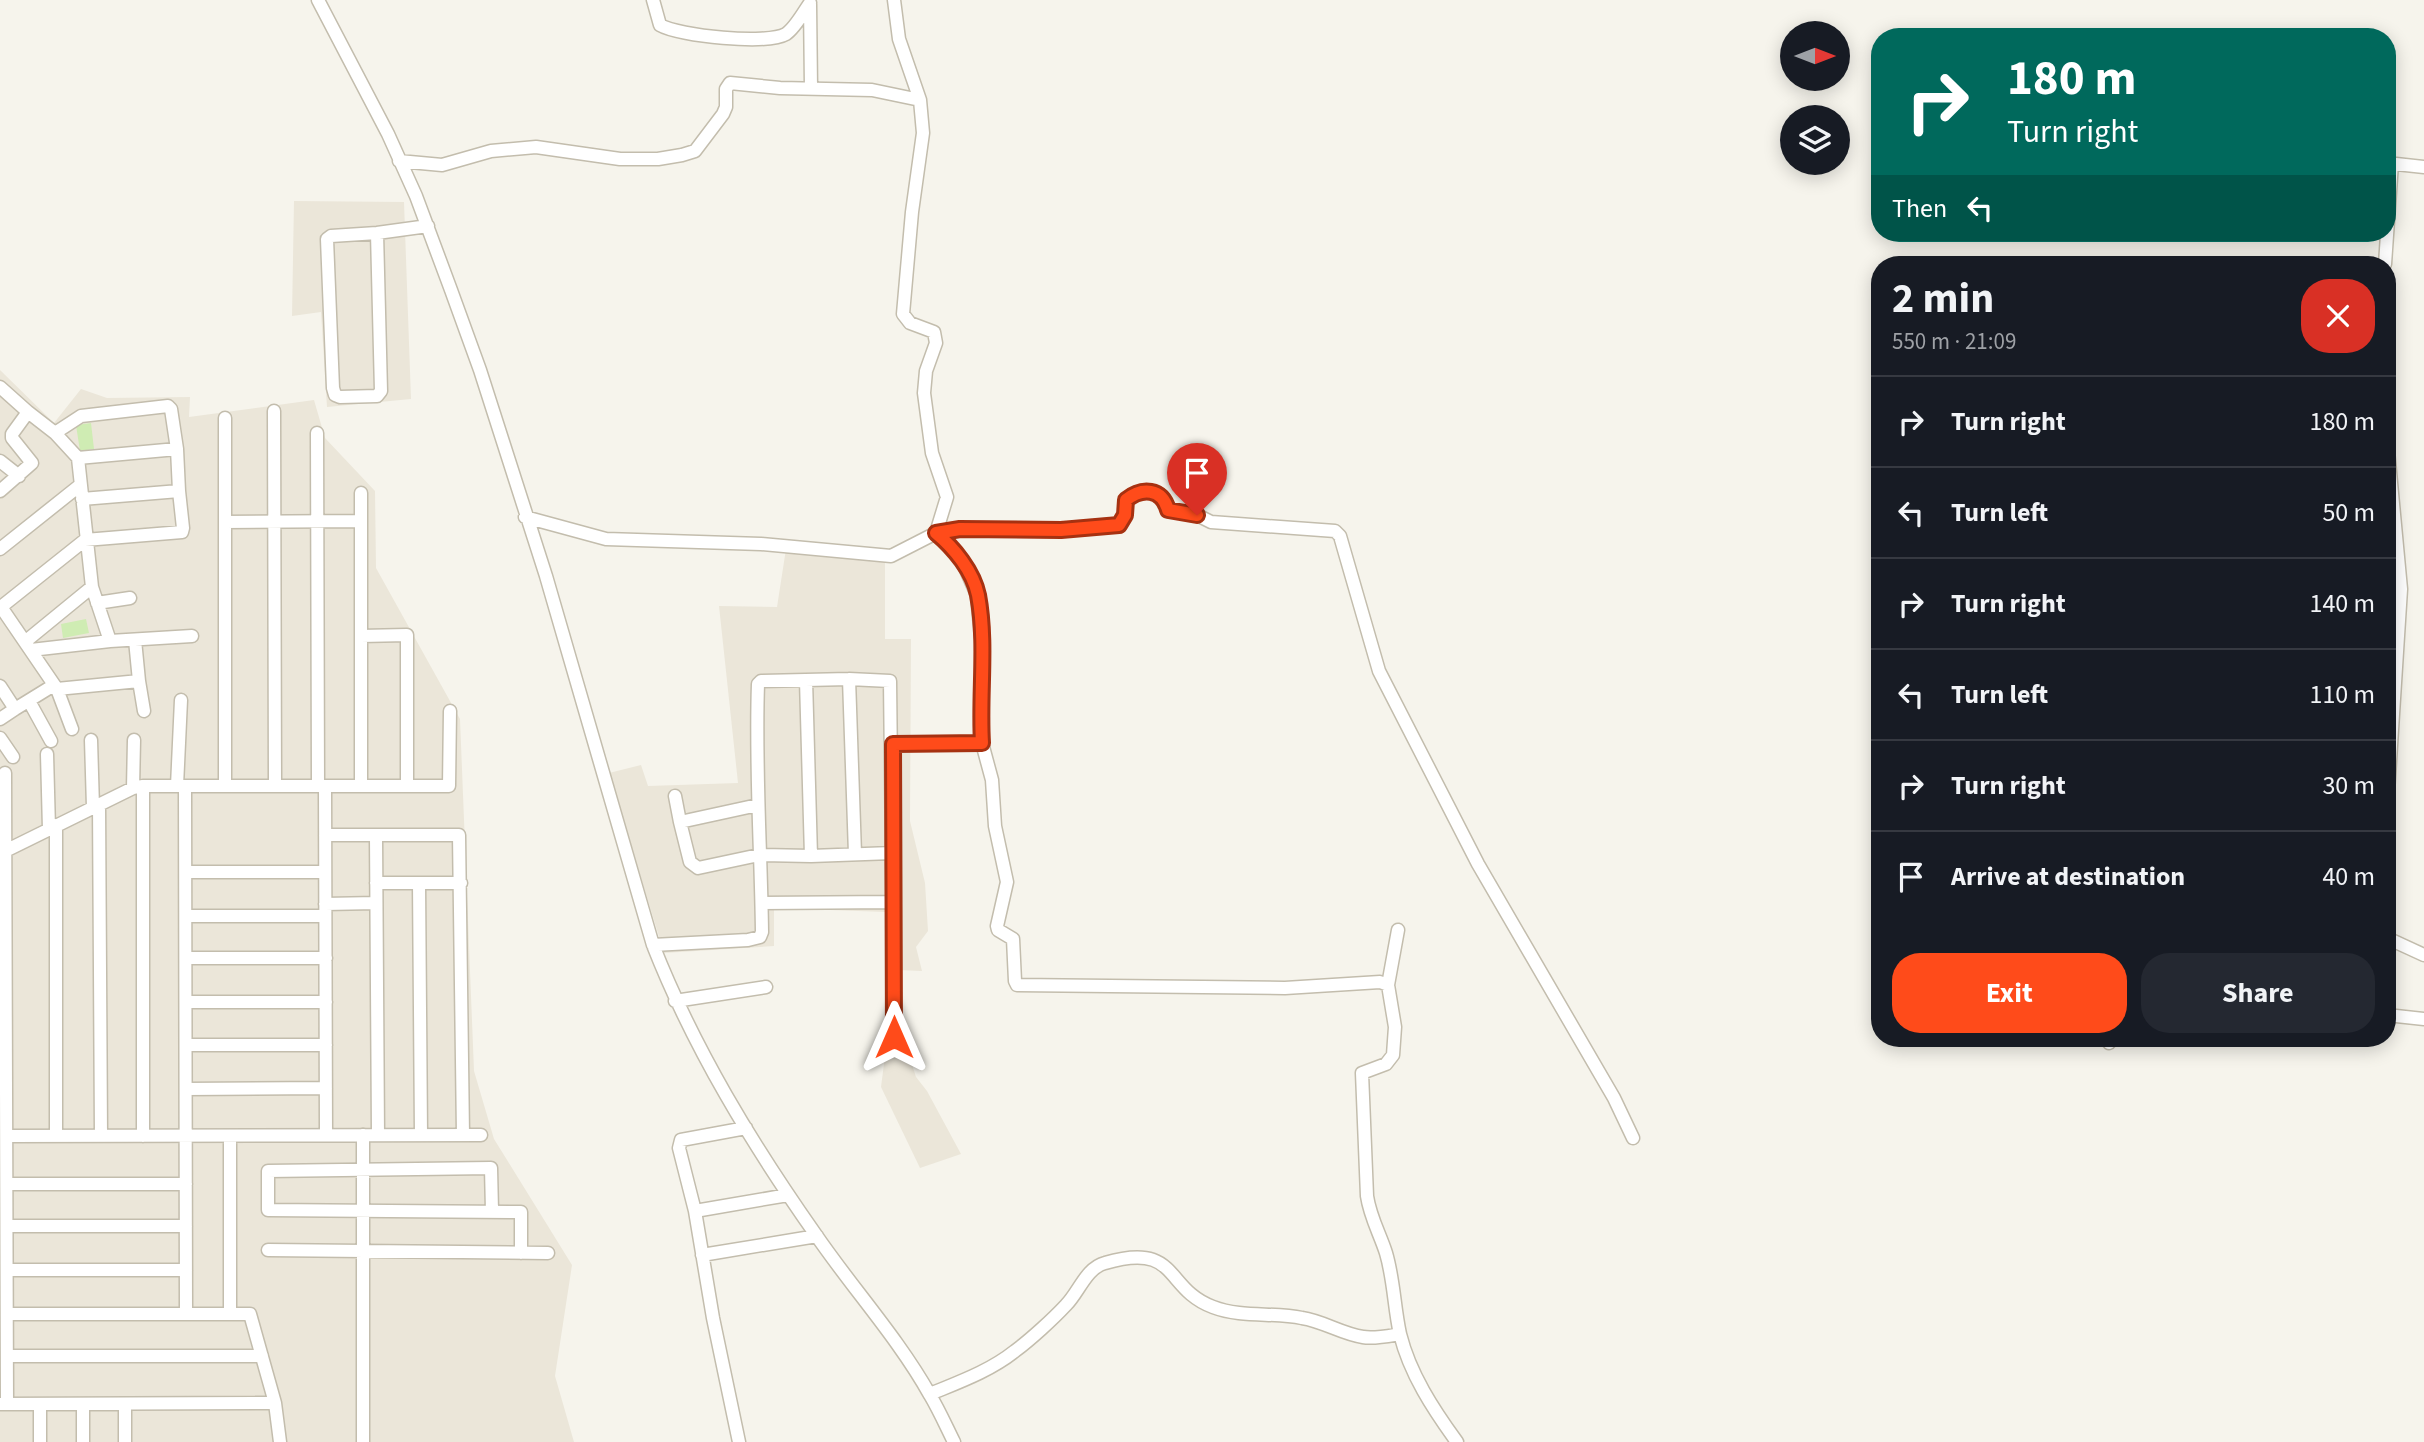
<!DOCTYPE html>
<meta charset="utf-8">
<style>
:root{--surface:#171b24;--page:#242831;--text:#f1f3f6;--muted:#9ea1a6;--line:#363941;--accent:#ff4b1a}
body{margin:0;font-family:"Source Sans 3",sans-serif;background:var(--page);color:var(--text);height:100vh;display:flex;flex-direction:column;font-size:26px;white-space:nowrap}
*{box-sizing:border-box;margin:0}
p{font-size:23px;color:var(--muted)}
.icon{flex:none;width:38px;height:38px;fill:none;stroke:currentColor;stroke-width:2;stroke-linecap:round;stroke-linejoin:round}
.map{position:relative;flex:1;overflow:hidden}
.sheet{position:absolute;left:1871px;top:256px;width:525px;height:791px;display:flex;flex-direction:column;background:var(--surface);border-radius:28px;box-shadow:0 4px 18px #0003}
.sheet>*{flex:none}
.guide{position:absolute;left:1871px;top:28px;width:525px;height:214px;border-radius:28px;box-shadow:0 4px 18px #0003;background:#00695c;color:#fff;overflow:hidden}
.needle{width:46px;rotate:90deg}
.controls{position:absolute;left:1780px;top:21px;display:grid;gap:14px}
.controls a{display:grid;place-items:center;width:70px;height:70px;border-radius:50%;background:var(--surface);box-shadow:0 4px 18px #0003;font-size:35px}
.pin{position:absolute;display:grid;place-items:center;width:60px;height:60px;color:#fff;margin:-72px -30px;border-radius:50% 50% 50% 0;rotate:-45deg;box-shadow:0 0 7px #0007}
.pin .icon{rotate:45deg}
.me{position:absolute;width:77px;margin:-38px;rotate:0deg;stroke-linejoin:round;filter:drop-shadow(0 0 5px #0008)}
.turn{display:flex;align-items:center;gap:24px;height:147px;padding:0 21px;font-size:32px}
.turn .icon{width:91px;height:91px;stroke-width:2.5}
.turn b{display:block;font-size:49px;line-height:60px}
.then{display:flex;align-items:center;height:66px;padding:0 21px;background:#0003;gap:14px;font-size:26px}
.round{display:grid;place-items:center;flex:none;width:74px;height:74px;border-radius:28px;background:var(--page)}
.headline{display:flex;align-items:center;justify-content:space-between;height:119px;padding:0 21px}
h1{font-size:42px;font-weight:700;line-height:52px}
.button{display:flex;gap:14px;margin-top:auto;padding:14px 21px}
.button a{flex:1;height:80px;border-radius:28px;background:var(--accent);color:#fff;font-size:28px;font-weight:700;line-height:80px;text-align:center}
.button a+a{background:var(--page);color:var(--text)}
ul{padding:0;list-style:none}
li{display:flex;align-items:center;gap:21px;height:91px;padding:0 21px;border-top:2px solid var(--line)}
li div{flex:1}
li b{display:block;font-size:26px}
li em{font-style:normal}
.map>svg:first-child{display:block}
.residential{fill:#ebe6d9}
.green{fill:#cfecb3}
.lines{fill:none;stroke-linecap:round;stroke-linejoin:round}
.minor-casing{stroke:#c3bdad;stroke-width:15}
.minor{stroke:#fff;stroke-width:12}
.route-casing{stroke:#a63111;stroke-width:18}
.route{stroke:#ff4b1a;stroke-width:12}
</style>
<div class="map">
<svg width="2424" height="1442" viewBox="0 0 2424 1442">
<rect width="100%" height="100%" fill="#f6f4ec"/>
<path class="residential" d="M 294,201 L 404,202 L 411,399 L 327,407 L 321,312 L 292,316 Z
M 0,370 L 54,423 L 81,389 L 107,398 L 190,397 L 189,417 L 314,400 L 325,438 L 375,491 L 376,568 L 460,719 L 474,1071 L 494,1139 L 572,1265 L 555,1376 L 574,1442 L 0,1442 Z
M 786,549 L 885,555 L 885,639 L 911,639 L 910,821 L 925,883 L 928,931 L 916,947 L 922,971 L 898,970 L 903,1036 L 916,1077 L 927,1091 L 961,1154 L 920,1168 L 881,1087 L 888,1033 L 886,912 L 774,908 L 774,946 L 664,953 L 609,773 L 641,765 L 648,786 L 738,783 L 719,606 L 777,607 Z"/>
<path class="green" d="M 91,423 L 94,449 L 80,451 L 76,425 Z
M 86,619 L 89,633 L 63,638 L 61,624 Z"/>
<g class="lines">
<g class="minor-casing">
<path id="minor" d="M 318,0 L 388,134 L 416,196 L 451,290 L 480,370 L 546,576 L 653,945 C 694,1049 752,1144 816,1235 C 853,1289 898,1338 930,1395 C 939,1410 946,1426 954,1442
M 653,0 L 660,25 C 679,36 767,45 786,34 C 795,28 803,13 810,3
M 894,0 L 899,39 L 920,100 L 923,133 L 912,212 L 903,314 L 910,323 L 934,332 L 936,343 L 926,371 L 924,393 L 932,453 L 947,497 L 936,533
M 810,4 L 811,88
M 399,161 L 442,165 L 491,151 L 536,147 L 620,159 L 658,159 L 682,155 L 695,151 L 723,114 L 726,107 L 726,89 L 730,83 L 780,88 L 872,90 L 920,100
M 2387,163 L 2424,167
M 377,233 L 381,391 L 377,396 L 340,397 L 335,395 L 333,388 L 327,239 L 331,236 L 377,233 L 428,226
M 2385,264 L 2392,163
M 0,387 L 28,412 L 55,433 L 78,458 L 92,587 L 110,641
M 274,411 L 275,786
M 225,418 L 225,786
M 55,433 L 81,416 L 168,406 L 171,409 L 177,449 L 78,458
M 317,433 L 318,786
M 2387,440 L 2401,589 L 2387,808
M 0,461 L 19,476
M 0,491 L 32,463 L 12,438 L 12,434 L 28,412
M 361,493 L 361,786
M 82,499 L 179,491 L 177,449
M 525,517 L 606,539 L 761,544 L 891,556 L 936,533 L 960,529 L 1061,530 L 1120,525 L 1125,515 L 1126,500 C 1137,492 1150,487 1162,496 L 1169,510 L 1197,515 L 1211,522 L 1335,531 L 1340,536 L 1379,671 L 1478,864 L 1614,1098 L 1633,1138
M 225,522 L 361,521
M 936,533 L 950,545 L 963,563 L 977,595 L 982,648 L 982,743 L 992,780 L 995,826 L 1007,882 L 997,926 L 998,930 L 1013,939 L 1015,981 L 1017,985 L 1285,988 L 1380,982 L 1388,985
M 0,549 L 79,486
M 97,603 L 130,598
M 1,607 L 85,540 L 182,532 L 183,528 L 179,491
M 0,608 L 1,607 L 57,689 L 139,681 L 135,640
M 361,636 L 407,635 L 407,785
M 26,641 L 92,587
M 31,650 L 110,641 L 192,636
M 849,679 L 855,854
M 806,680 L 811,856
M 139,681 L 144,711
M 0,686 L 15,709 L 54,685
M 57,689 L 72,729
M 29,701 L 51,741
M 0,719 L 15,709
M 0,738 L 13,757
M 91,740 L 93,807
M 893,744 L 982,743
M 47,754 L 49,829
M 5,773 L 7,1404
M 143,786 L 143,1136
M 177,786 L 181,700
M 185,786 L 186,1314
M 325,786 L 326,1135
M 133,788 L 134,740
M 675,796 L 680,822 L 758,805
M 99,804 L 101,1136
M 325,835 L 459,835 L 463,1135
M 376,836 L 378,1135
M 1,853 L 133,788 L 143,786 L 449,786 L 450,711
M 892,853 L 894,1037
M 186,872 L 325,872
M 376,883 L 461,883
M 419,883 L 421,1135
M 762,903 L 893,902
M 325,904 L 376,903
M 186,916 L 325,916
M 1398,930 L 1388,985 L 1395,1027 L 1393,1055 L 1386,1064 L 1362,1073 L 1367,1196 C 1370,1217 1380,1234 1386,1253 C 1394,1280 1394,1307 1400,1334
M 2387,938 L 2424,955
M 653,945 L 748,940 L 760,937 L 762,932 C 761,850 755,767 758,684 L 761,681 L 849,679 L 890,681 L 892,853 L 811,856 L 759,855 L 698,868 L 690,862 L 680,822
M 186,958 L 326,958
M 675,1001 L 766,987
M 186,1002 L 326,1002
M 2387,1015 L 2424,1019
M 2108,1038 L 2109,1043
M 186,1045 L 326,1045
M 186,1089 L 326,1088
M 363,1135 L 363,1442
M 7,1136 L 481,1135
M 56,1136 L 56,825
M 230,1136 L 230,1314
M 7,1184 L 186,1184
M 492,1211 L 491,1168 L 268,1171 L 268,1210 L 521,1212 L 521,1253
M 695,1211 L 788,1195
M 7,1226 L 186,1226
M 268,1250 L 548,1253
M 702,1255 L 817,1236
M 7,1270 L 186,1270
M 7,1314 L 250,1314 L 275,1403 L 280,1442
M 7,1356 L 262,1356
M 930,1394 C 959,1382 990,1371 1015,1351 C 1030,1340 1053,1319 1066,1305 C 1079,1292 1086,1268 1105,1263 C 1179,1241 1164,1289 1213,1307 C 1242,1318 1273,1312 1302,1318 C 1323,1321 1342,1334 1363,1337 C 1374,1339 1388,1336 1400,1334 C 1410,1374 1433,1409 1457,1442
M 0,1404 L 275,1403
M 40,1404 L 40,1442
M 83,1404 L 83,1442
M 125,1404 L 125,1442
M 739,1442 L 713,1318 L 695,1211 L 679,1148 L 681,1140 L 746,1128"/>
</g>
<use href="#minor" class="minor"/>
</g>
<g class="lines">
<g class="route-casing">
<path id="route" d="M 894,1037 L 893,744 L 982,743 C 979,694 987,644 978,595 C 973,571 954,548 936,533 L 960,529 L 1061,530 L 1119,525 L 1125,515 L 1126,500 C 1142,487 1162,488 1168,510 L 1197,515"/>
</g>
<use href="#route" class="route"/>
</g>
</svg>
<div class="controls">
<a><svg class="needle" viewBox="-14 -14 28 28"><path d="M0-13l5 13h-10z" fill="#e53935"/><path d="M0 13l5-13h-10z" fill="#9ea1a6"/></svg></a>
<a><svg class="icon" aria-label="layers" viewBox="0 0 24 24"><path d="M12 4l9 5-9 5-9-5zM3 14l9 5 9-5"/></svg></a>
</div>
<div class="pin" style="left:1197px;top:515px;background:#d93025"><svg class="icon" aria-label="arrive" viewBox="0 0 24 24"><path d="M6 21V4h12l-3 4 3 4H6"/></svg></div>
<svg class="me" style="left:894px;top:1037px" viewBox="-20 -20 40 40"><path d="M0-17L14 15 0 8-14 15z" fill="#ff4b1a" stroke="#fff" stroke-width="4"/></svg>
<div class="guide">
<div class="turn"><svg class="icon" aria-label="right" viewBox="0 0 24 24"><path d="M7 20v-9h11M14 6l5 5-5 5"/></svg><div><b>180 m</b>Turn right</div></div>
<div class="then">Then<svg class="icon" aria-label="left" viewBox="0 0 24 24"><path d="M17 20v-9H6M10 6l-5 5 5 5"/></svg></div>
</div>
<section class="sheet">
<div class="headline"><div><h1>2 min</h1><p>550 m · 21:09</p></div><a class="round" style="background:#d93025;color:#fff"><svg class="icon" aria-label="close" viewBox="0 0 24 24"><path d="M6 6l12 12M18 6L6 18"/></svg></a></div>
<ul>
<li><svg class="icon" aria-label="right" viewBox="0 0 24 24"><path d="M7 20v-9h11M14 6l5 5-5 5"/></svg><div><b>Turn right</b></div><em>180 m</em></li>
<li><svg class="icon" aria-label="left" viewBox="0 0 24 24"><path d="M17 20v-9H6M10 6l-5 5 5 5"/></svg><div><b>Turn left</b></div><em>50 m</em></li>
<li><svg class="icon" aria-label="right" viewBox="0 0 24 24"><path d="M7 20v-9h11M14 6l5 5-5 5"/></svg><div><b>Turn right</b></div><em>140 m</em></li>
<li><svg class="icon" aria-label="left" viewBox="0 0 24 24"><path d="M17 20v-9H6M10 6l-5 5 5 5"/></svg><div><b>Turn left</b></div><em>110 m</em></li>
<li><svg class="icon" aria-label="right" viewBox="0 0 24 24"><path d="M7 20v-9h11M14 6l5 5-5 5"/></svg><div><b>Turn right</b></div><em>30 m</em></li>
<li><svg class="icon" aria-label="arrive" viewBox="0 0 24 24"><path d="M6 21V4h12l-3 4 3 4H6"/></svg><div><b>Arrive at destination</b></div><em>40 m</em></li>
</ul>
<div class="button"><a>Exit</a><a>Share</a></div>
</section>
</div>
